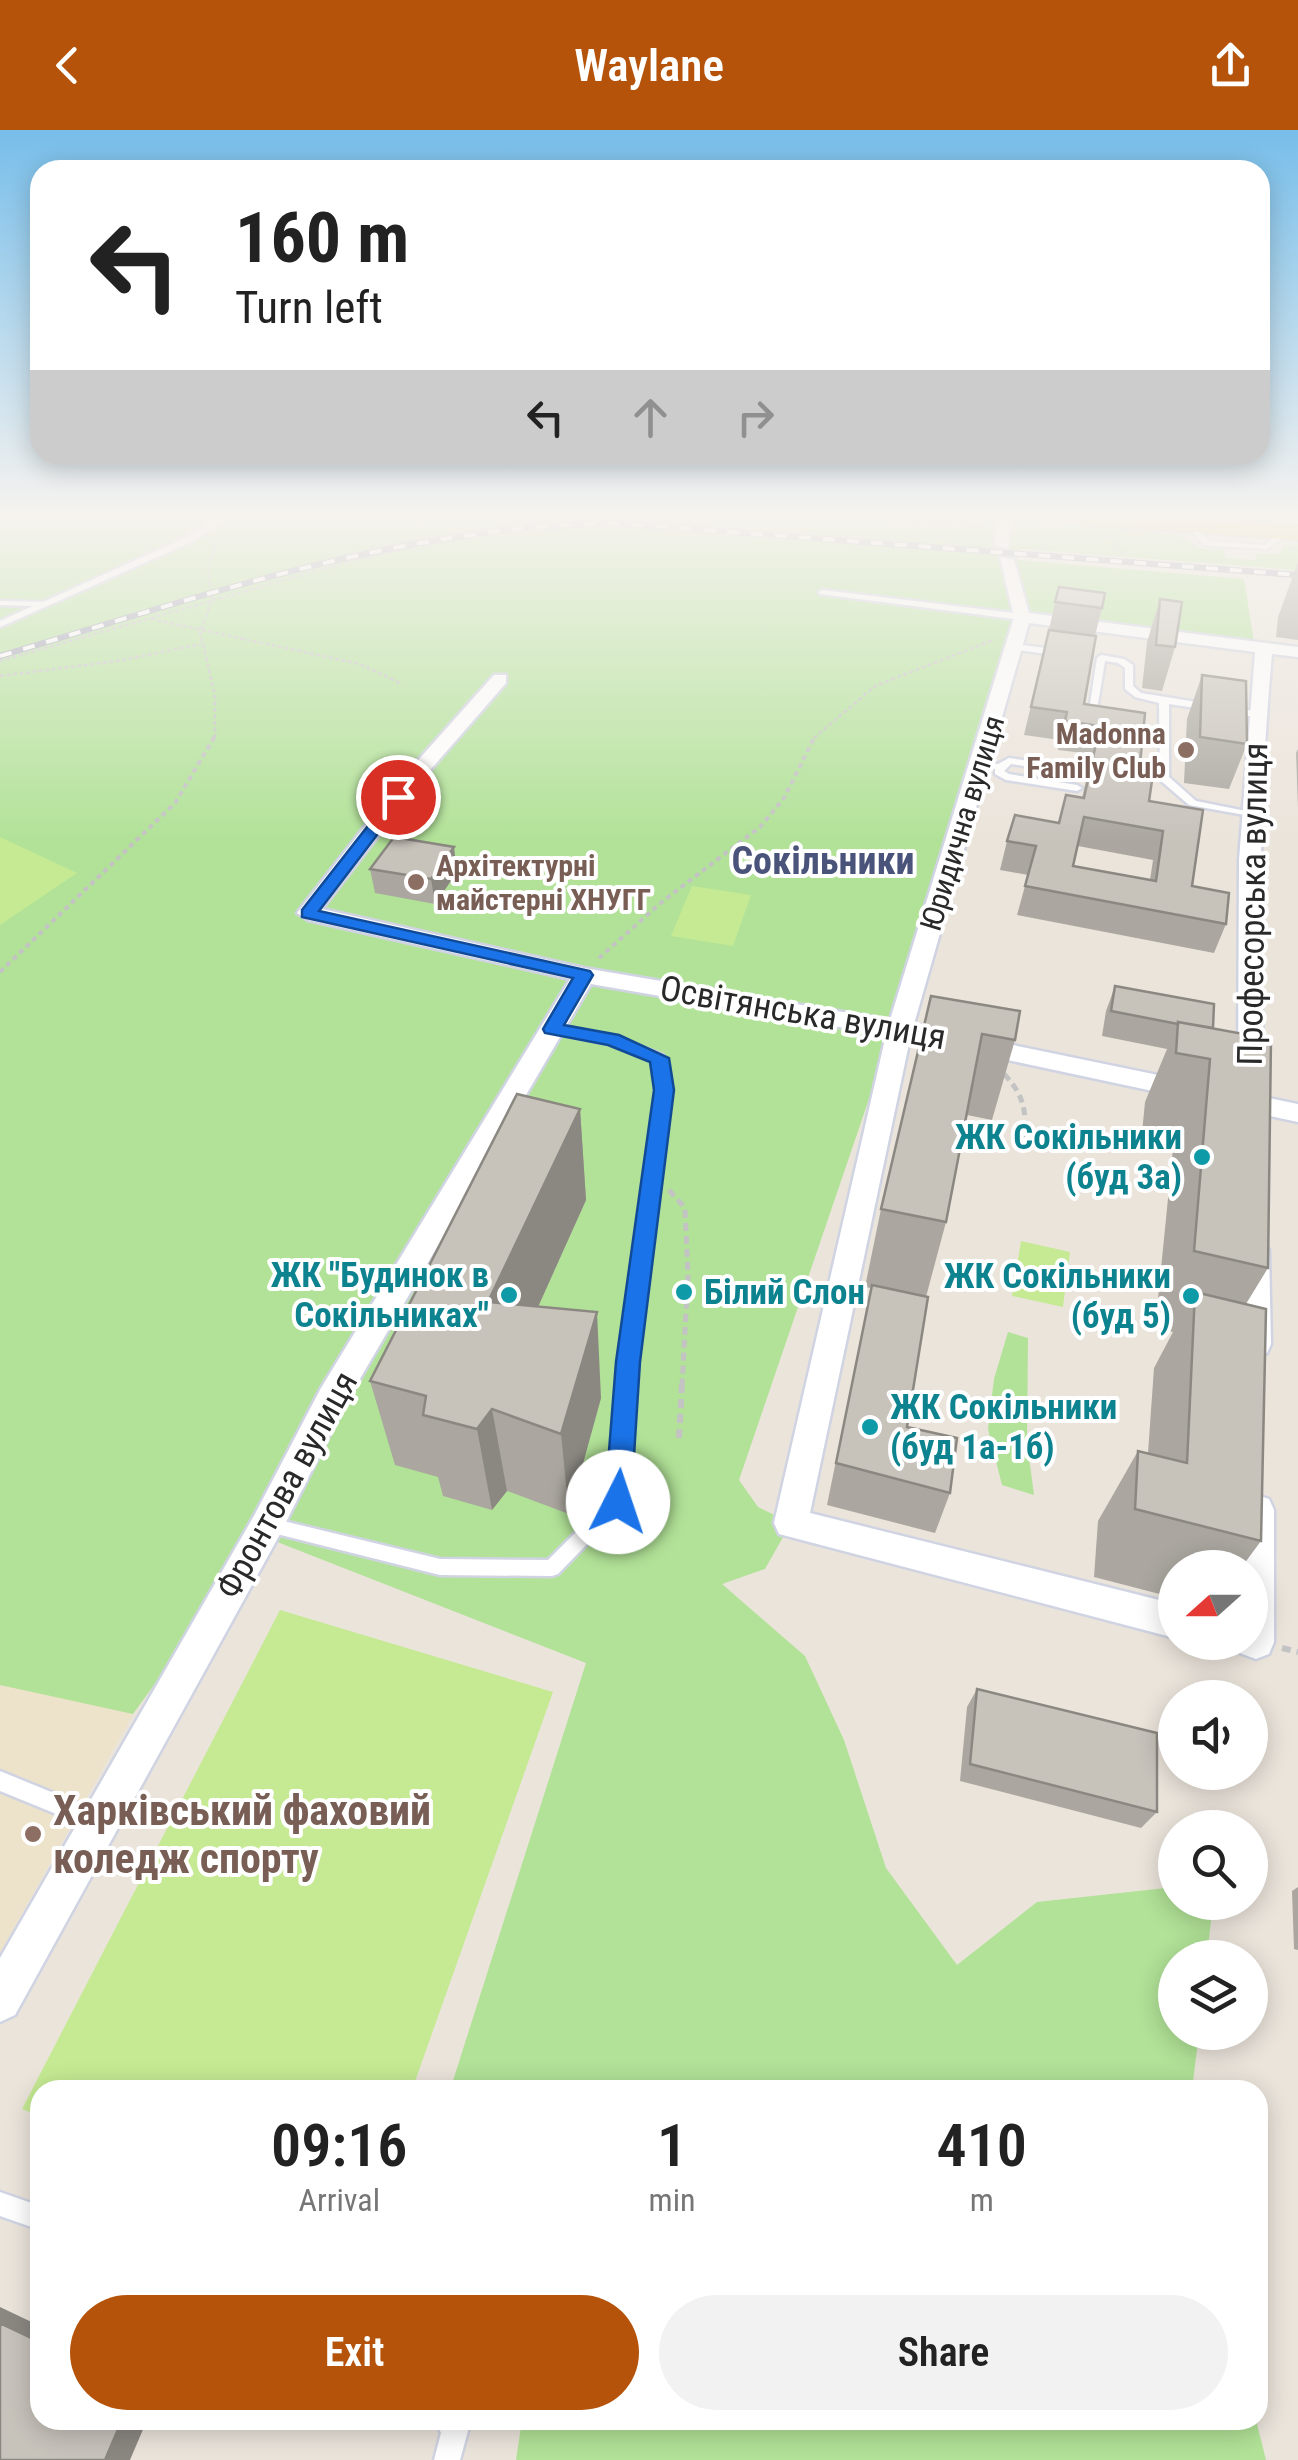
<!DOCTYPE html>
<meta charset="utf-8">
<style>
:root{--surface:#fff;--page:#f2f2f2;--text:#222;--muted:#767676;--accent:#b45309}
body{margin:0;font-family:"Roboto Condensed",sans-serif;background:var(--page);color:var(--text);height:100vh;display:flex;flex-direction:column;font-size:38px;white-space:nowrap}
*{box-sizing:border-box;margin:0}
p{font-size:32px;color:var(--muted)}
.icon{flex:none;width:55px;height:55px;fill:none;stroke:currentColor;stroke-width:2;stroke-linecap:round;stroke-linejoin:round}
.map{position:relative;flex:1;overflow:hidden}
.panel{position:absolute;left:30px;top:1950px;width:1238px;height:350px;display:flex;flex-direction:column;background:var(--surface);border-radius:30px;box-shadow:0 5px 25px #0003}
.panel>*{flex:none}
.top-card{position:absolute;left:30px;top:30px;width:1240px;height:305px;border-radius:30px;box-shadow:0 5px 25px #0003;background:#fff;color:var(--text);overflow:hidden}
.needle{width:65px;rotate:249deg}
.controls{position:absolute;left:1158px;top:1420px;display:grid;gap:20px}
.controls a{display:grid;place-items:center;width:110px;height:110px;border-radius:50%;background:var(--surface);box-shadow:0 5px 25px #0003;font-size:50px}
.pin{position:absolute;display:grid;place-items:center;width:85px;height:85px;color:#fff;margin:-42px;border:5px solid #fff;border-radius:50%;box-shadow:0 2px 10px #0007}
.me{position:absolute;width:110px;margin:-55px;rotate:4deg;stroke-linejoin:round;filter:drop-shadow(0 0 8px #0008)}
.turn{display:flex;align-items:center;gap:35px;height:210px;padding:0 40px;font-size:45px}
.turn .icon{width:130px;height:130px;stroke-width:2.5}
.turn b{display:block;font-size:70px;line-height:85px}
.lanes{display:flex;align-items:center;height:95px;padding:0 40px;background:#0003;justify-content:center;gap:50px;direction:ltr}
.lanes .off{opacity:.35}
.eta{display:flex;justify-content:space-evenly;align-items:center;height:170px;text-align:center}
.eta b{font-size:60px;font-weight:600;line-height:70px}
.action{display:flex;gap:20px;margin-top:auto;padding:20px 40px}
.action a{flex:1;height:115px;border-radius:60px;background:var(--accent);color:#fff;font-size:40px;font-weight:600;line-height:115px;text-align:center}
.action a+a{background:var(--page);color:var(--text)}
header{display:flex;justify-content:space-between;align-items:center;height:130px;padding:0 40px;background:var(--accent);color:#fff;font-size:45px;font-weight:600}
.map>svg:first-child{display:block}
.education{fill:#ede2ca}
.green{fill:#b1e297}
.pitch{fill:#c5ea93}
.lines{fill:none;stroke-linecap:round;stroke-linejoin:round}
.lane-casing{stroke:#d0d4e2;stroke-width:5}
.street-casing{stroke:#d0d4e2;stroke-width:5}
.primary-casing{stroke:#c3c3c3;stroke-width:4}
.path-far3{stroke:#c3c3c3;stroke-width:2.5;stroke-dasharray:4 2.5;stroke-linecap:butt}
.path-far2{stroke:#c3c3c3;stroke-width:4;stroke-dasharray:5 4;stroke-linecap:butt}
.path-far1{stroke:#c3c3c3;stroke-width:5;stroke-dasharray:8 5;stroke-linecap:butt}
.path{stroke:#c3c3c3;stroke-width:6;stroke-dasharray:9 6;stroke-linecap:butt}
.lane{fill:#fff;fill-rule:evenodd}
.street{fill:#fff;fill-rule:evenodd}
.primary{fill:#f0cc5c;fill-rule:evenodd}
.rail-casing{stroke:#9ea1b4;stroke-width:6}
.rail{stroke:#fff;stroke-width:4;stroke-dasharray:12;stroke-linecap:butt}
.wall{fill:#aba7a0;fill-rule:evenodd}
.shaded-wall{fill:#8b8882}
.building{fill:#c7c2ba;stroke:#8b8882;stroke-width:2.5;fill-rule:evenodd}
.route{fill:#1a73e8;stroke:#114b97;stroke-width:2.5}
.education-dot{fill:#8d6e63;stroke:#fff;stroke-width:4}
.culture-dot{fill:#0f9aa8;stroke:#fff;stroke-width:4}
.labels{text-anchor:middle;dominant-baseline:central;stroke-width:8;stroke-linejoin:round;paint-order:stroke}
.far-education-label{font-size:30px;font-weight:bold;fill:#785e54;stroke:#fff;text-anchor:end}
.far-street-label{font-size:30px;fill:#292929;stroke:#fff}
.street-label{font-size:35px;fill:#292929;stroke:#fff}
.culture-label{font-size:35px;font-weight:bold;fill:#0d838f;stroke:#fff;text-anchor:end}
.far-district-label{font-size:38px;font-weight:bold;fill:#4a5379;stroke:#fff}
.near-education-label{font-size:42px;font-weight:bold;fill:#785e54;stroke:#fff;text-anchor:start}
</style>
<header><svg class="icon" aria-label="back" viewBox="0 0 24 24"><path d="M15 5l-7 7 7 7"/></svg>Waylane<svg class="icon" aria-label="share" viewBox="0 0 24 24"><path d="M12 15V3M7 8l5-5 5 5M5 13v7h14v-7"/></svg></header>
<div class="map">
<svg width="1298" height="2330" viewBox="0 0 1298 2330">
<rect width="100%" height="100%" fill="#ebe4db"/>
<path class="education" d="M 0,1549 L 133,1584 L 0,1823 Z"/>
<path class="green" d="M 0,387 L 1002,387 L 1179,405 L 1200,418 L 1223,420 L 1226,428 L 1256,430 L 1255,423 L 1280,424 L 1283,416 L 1298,414 L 1298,440 L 1019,419 L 1018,430 L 1244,449 L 1254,513 L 1022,487 L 884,925 L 739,1350 L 758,1377 L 791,1393 L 765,1439 L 722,1454 L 805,1526 L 844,1610 L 886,1738 L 957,1835 L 1037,1772 L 1175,1757 L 1175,1772 L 1213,1773 L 1207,1827 L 1175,1828 L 1175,1902 L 1199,1903 L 1192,1960 L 450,1960 L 586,1533 L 262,1406 L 133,1584 L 0,1555 Z
M 1008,1202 L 1028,1208 L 1027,1312 L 1034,1365 L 1002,1355 L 988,1299 L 994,1249 Z
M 522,2290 L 1256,2290 L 1266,2330 L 516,2330 Z"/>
<path class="pitch" d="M 0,707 L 77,743 L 0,795 Z
M 692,756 L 751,765 L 733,816 L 671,806 Z
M 1021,1111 L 1070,1122 L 1063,1177 L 1012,1166 Z
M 280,1480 L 553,1562 L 412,1960 L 40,1960 L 40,1986 L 22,1979 Z"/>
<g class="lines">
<g class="lane-casing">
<path id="lane" d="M 219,387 L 228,387 L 191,412 L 0,497 L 0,491 L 33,476 L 0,475 L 0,471 L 43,472 L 185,408 Z
M 1190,393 L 1209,411 L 1265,415 L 1283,400 L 1290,402 L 1267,419 L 1204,415 L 1187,397 Z
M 823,460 L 1022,484 L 1026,487 L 1022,490 L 820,464 L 819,462 Z
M 1014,514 L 1062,520 L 1066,523 L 1062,526 L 1011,519 L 1011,515 Z
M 1101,525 L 1124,529 L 1133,535 L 1133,556 L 1141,563 L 1259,582 L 1261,584 L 1256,587 L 1169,574 L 1169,647 L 1196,671 L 1256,683 L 1256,687 L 1189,675 L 1160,650 L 1159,573 L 1135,567 L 1125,559 L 1125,538 L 1118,533 L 1105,531 L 1095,592 L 1087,594 L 1097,528 Z
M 1009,628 L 1075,638 L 1076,640 L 1071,643 L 1011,634 L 1004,641 L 1009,644 L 1077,655 L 1082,658 L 1077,661 L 1006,650 L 995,644 L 995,639 L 975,634 L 980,631 L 998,634 Z
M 552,895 L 616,907 L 663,925 L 671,960 L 636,1232 L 627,1371 L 624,1376 L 558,1444 L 552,1446 L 440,1445 L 261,1400 L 258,1395 L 261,1390 L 267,1387 L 440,1429 L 548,1430 L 610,1368 L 620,1232 L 657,960 L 653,930 L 609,914 L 548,902 L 548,896 Z
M 0,1641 L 105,1684 L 108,1691 L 105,1698 L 98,1701 L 0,1661 Z
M 0,2062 L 40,2076 L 40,2100 L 0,2086 Z
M 435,2290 L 464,2292 L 468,2301 L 460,2330 L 434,2330 L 441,2303 Z"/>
</g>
<g class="street-casing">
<path id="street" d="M 997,387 L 1011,387 L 1008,418 L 995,415 Z
M 1000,427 L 1014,430 L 1029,483 L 1298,517 L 1298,527 L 1272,524 C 1259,664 1258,804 1264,944 L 1251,953 L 1238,944 L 1239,730 L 1255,522 L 1029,493 L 914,894 L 929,897 L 932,903 L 929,909 L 910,909 L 810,1383 L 1175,1474 L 1175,1508 L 779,1404 L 774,1393 L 886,905 L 591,854 L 344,1276 L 279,1406 L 15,1885 L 0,1892 L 0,1828 L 255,1384 L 321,1258 L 570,849 L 308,790 L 297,783 L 404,646 L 494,545 L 506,545 L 506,553 L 418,654 L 322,779 L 584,838 L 890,890 L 1014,487 Z
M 974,907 L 1298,974 L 1298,992 L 965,921 L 961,915 L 965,909 Z
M 1254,1109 L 1264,1112 L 1269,1120 L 1271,1214 L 1267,1223 L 1256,1226 L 1245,1223 L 1241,1214 L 1239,1120 L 1244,1112 Z
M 1257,1365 L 1269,1369 L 1274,1380 L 1274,1512 L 1269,1524 L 1256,1529 L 1237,1522 L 1233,1512 L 1250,1512 L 1250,1438 L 1239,1438 L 1240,1380 L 1245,1369 Z"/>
</g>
<g class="primary-casing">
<path id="primary" d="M 1071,387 L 1176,387 L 1298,396 L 1298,410 L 1083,394 Z"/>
</g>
<path class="path-far3" d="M 850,387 L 986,398
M 912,394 L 956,415
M 678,395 L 986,419
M 1022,402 L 1076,405
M 1108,407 L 1128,428
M 415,408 L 420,387
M 1022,422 L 1298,443
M 1024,426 L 1298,447
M 151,489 L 360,534 L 402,554
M 0,524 C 172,475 344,413 522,394
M 0,531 L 340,434 L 438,411 L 538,397 L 640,396 L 988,423
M 0,546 L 117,531 L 201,514
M 215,608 L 215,565 L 200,502 L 212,470 L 208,436 L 218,407
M 814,608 L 875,556 L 993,510"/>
<path class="path-far2" d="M 599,828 L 663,771 L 760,697 L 784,668 L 815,606
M 0,842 L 175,673 L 215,606"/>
<path class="path-far1" d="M 1004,944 C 1026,967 1028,986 1022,1017
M 669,1060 L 685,1078 L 688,1145 L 682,1257"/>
<path class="path" d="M 679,1308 L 682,1254
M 1282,1518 L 1298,1522"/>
<use href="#lane" class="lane"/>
<use href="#street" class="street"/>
<use href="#primary" class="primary"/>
<g class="rail-casing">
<path id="rail" d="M 0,526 C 206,465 396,398 613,393 L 1298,445"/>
</g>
<use href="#rail" class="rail"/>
</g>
<path class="wall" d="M 1298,432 L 1298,510 L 1276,507 L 1278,487 Z
M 1059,457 L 1102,478 L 1095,506 L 1084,574 L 1140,634 L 1149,671 L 1192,756 L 1226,794 L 1214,823 L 1017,785 L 1028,745 L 1000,740 L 1007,711 L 1059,693 L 1082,668 L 1092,624 L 1058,620 L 1060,610 L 1024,605 ZM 1078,716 L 1153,730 L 1150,750 L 1073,736 Z
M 1160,469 L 1175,517 L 1162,561 L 1142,558 L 1147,512 Z
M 1202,545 L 1247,614 L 1229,659 L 1184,653 L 1187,589 Z
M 1298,619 L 1298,677 L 1296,623 Z
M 370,739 L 457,742 L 435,774 L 375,763 Z
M 1115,856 L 1213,898 L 1268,1138 L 1246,1174 L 1261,1411 L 1241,1438 L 1175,1438 L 1175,1468 L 1094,1447 L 1098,1391 L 1138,1321 L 1148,1323 L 1154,1238 L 1173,1202 L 1155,1198 L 1174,1009 L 1142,1003 L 1145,972 L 1167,919 L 1102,906 L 1106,881 Z
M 931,866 L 1015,910 L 992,990 L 967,985 L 946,1092 L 926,1167 L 907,1297 L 950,1363 L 935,1403 L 827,1375 L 871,1158 L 865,1157 L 881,1079 Z
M 580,979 L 586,1070 L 538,1177 L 601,1268 L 569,1384 L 507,1361 L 492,1380 L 443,1366 L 438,1347 L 395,1335 L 370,1251 Z
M 977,1559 L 1157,1682 L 1141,1698 L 960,1651 L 967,1577 Z
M 1298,1757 L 1298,1820 L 1294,1819 L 1292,1761 Z"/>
<path class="shaded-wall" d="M 454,717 L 457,742 L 435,774 L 431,749 Z
M 580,979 L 586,1070 L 501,1259 L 488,1172 Z
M 597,1182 L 601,1268 L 569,1384 L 561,1304 Z
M 492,1279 L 507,1361 L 492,1380 L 477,1299 Z
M 0,2177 L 40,2196 L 40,2212 L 0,2193 Z
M 122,2290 L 147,2290 L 130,2330 L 105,2330 Z"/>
<path class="building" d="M 1059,457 L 1105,463 L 1102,478 L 1055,472 Z
M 1160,469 L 1182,472 L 1175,517 L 1156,515 Z
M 1049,500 L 1096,506 L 1084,574 L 1145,583 L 1140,634 L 1154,637 L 1149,671 L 1203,680 L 1192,756 L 1229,763 L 1226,794 L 1025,756 L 1036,716 L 1007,711 L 1015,685 L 1059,693 L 1066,665 L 1084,668 L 1100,596 L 1065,591 L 1067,582 L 1031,577 ZM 1084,687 L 1163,701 L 1156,751 L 1073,736 Z
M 1202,545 L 1246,551 L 1247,614 L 1200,607 Z
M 394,707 L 454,717 L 431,749 L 370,739 Z
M 1115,856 L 1214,874 L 1213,898 L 1178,892 L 1178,894 L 1111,881 Z
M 931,866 L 1020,881 L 1015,910 L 982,904 L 946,1092 L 881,1079 Z
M 1178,892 L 1271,909 L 1268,1138 L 1194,1121 L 1210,929 L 1176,923 Z
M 517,964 L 580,979 L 488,1172 L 597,1182 L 561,1304 L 492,1279 L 477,1299 L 423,1285 L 426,1266 L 370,1251 Z
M 872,1155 L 928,1167 L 907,1297 L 957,1308 L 950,1363 L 836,1333 Z
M 1195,1162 L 1266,1179 L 1261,1411 L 1135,1379 L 1138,1321 L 1187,1333 Z
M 977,1559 L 1157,1603 L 1157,1682 L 970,1634 Z
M 0,2193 L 40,2212 L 40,2290 L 122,2290 L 105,2330 L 0,2330 Z"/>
<linearGradient id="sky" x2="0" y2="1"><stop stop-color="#77beea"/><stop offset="0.54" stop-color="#f6f3ef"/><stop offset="1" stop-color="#f6f3ef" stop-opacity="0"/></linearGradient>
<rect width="1298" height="713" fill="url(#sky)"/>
<path class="route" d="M 393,664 L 406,667 L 319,781 L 590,841 L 593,845 L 564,895 L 619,905 L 669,928 L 674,960 L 640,1232 L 631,1372 L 627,1380 L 618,1383 L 609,1380 L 605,1372 L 616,1232 L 654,960 L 650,932 L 608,915 L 545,903 L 543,899 L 573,848 L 302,787 L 302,780 Z"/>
<g class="education-dot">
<circle cx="1186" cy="620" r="10"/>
<circle cx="416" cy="752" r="10"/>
<circle cx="33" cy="1704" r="10"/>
</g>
<g class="culture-dot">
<circle cx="1202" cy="1027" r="10"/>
<circle cx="684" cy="1162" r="10"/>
<circle cx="509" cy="1165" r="10"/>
<circle cx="1191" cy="1166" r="10"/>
<circle cx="870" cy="1297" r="10"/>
</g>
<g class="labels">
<g class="far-education-label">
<text x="1166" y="603">Madonna<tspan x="1166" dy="34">Family Club</tspan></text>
<text x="436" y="735" text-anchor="start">Архітектурні<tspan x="436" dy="34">майстерні ХНУГГ</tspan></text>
</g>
<g class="far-street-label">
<text transform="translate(962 693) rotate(-73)">Юридична вулиця</text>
</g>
<g class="street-label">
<text transform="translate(1253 774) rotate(-89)">Професорська вулиця</text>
<text transform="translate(803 883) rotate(10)">Освітянська вулиця</text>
<text transform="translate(287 1355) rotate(-61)">Фронтова вулиця</text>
</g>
<g class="culture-label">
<text x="1182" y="1007">ЖК Сокільники<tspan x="1182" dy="40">(буд 3а)</tspan></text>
<text x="489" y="1145">ЖК "Будинок в<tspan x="489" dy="40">Сокільниках"</tspan></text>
<text x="1171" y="1146">ЖК Сокільники<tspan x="1171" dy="40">(буд 5)</tspan></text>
<text x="704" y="1162" text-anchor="start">Білий Слон</text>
<text x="890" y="1277" text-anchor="start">ЖК Сокільники<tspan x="890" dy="40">(буд 1а-1б)</tspan></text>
</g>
<g class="far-district-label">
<text x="823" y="731">Сокільники</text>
</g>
<g class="near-education-label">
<text x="53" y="1680">Харківський фаховий<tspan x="53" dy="48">коледж спорту</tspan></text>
</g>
</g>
</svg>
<div class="controls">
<a><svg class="needle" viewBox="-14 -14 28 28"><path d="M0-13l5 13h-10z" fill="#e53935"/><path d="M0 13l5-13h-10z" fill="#767676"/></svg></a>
<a><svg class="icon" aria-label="sound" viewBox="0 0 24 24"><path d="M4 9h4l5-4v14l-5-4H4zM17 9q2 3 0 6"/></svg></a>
<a><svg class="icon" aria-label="search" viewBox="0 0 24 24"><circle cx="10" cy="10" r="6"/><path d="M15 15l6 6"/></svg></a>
<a><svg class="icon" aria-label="layers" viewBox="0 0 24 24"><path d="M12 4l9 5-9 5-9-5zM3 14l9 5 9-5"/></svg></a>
</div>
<div class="pin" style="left:398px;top:667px;background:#d93025"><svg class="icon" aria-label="arrive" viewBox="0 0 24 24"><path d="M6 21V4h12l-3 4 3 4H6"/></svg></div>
<svg class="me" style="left:618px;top:1372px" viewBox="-20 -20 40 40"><circle r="19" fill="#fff"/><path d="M0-13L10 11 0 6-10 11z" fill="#1a73e8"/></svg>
<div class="top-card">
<div class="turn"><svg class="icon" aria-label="left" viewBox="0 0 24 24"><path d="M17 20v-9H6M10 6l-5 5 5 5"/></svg><div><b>160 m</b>Turn left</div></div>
<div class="lanes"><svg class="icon" aria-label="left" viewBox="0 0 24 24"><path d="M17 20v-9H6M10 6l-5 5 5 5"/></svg><svg class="icon off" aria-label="ahead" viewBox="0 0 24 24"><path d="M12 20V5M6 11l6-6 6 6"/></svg><svg class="icon off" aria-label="right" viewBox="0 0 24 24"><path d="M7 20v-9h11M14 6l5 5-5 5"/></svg></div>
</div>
<section class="panel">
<div class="eta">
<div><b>09:16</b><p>Arrival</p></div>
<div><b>1</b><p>min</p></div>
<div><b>410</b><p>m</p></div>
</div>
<div class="action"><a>Exit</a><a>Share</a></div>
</section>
</div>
